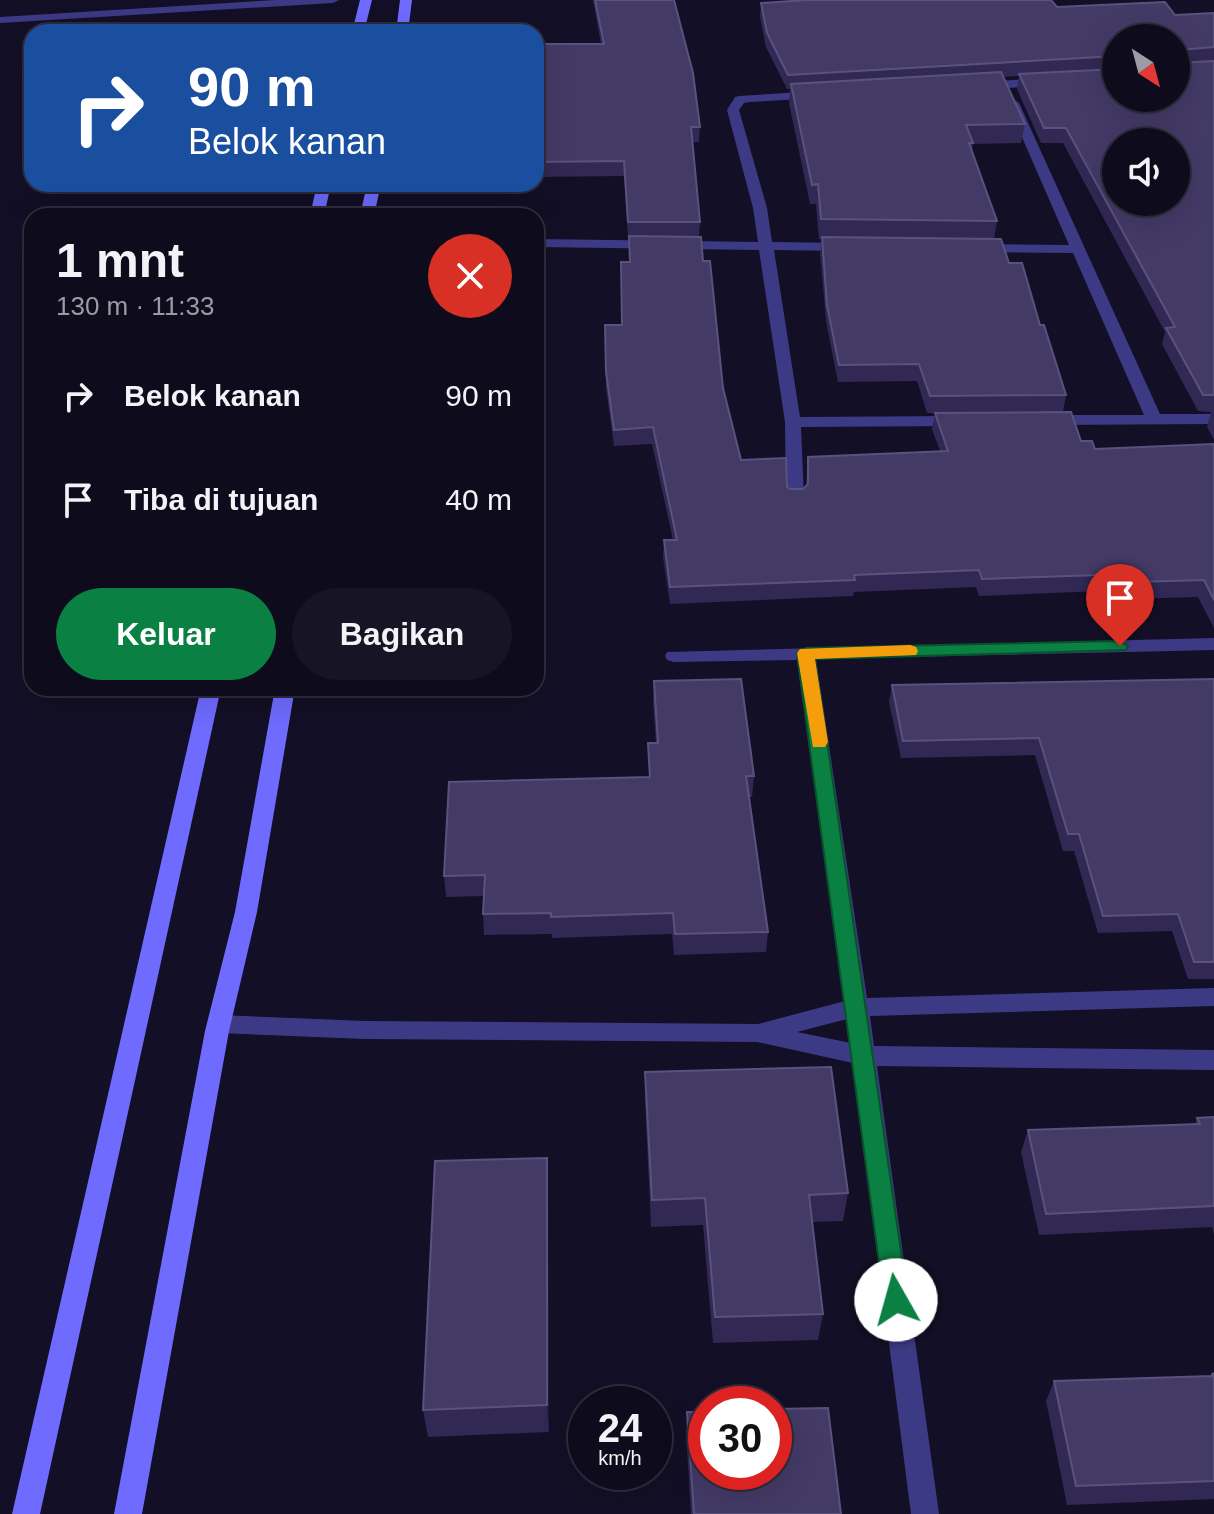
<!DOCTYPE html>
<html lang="id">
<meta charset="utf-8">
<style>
:root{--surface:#0e0b1c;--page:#171425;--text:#f1f3f6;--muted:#9b9ba3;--line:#2e2b3b;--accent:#0b8043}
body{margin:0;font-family:Arial,sans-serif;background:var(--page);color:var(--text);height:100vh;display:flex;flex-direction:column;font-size:30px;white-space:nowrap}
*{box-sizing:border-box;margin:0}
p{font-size:26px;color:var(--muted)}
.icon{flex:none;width:44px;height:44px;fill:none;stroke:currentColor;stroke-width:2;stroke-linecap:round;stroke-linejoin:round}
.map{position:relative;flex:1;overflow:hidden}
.details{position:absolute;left:24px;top:208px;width:520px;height:488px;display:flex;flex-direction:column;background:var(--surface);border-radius:24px;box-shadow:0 8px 32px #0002,0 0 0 2px var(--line)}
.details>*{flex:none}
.hud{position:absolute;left:24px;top:24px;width:520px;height:168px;border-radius:24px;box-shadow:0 8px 32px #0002,0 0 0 2px var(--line);background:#1a4fa0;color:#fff;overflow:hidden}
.needle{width:52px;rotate:144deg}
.tools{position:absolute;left:1102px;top:24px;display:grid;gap:16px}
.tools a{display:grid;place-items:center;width:88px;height:88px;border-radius:50%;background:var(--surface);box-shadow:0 8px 32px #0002,0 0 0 2px var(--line);font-size:40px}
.speed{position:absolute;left:568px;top:1386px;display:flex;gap:16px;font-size:40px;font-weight:700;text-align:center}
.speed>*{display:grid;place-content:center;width:104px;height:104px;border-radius:50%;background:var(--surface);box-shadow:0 8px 32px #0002,0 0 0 2px var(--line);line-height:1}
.speed small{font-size:20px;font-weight:400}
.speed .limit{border:12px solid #d22;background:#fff;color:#111}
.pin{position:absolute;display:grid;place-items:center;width:68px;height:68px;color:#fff;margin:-82px -34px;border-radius:50% 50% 50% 0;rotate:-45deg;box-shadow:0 0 8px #0007}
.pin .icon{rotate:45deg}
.me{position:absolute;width:88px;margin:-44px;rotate:353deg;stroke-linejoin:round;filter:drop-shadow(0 0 6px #0008)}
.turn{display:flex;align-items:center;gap:28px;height:168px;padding:0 32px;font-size:36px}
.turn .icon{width:104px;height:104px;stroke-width:2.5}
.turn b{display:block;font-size:56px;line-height:68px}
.round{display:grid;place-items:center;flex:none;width:84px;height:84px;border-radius:42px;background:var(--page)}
.head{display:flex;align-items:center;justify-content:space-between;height:136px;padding:0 32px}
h1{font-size:48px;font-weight:700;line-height:60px}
.primary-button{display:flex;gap:16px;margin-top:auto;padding:16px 32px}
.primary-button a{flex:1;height:92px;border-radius:48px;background:var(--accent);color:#fff;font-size:32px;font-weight:700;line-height:92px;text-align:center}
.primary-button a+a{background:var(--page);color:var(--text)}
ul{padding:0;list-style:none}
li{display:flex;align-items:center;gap:24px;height:104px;padding:0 32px}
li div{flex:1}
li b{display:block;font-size:30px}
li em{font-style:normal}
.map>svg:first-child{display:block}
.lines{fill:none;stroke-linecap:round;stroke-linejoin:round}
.street{fill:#3d3a85;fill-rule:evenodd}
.secondary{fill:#6f6bff;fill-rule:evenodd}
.wall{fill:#312854;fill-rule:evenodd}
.shaded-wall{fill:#1d163a}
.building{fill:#433a66;stroke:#5a527e;stroke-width:2;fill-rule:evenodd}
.route{fill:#0b8043;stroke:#07532c;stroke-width:2}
.slow{fill:#f59e0b}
</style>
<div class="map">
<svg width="1214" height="1514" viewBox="0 0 1214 1514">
<rect width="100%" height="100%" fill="#130f26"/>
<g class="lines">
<path class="street" d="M 276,0 L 339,0 L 333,3 L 0,23 L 0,17 Z
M 1044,78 L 1048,79 L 1048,85 L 980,90 L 974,86 L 980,82 Z
M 817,91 L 823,95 L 821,98 L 749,102 L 744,103 L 739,110 L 767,208 L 772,242 L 846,243 L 853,247 L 846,251 L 774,250 L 800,417 L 961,416 L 969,421 L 961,426 L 801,427 L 804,499 L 795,504 L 786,499 L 785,422 L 759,250 L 536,247 L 536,239 L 758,242 L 753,208 L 727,110 L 735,97 L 739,96 Z
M 1013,99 L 1019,103 L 1160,414 L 1214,414 L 1214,424 L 1049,425 L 1041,420 L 1049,415 L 1144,415 L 1073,253 L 978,252 L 971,248 L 978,244 L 1069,245 L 1007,103 Z
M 1214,638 L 1214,650 L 816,659 L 867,998 L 1214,988 L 1214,1006 L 870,1016 L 874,1046 L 1214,1050 L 1214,1070 L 877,1066 L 939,1514 L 911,1514 L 853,1063 L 757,1042 L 365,1039 L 219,1033 L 211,1031 L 207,1024 L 211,1017 L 219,1015 L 365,1021 L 758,1024 L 845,1001 L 797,660 L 674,662 L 667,660 L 665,656 L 667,652 ZM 847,1019 L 851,1043 L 797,1032 Z"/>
<path class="secondary" d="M 360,0 L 372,0 L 364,32 L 352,32 Z
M 400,0 L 412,0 L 408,32 L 396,32 Z
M 317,184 L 331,184 L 324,216 L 310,216 Z
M 367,184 L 381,184 L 374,216 L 360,216 Z
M 201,688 L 221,688 L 40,1514 L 12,1514 Z
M 275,688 L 295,688 L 257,912 L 229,1031 L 142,1514 L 114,1514 L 205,1031 L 235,912 Z"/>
</g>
<path class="wall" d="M 593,0 L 674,0 L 700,127 L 699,142 L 693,142 L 700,222 L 699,237 L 723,388 L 741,460 L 790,489 L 803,489 L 806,486 L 808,457 L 940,451 L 932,429 L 935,413 L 927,413 L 917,381 L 838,382 L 826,321 L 820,253 L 822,239 L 819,239 L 816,204 L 810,204 L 789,103 L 790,89 L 787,89 L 766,47 L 760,17 L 761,3 L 1057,7 L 1175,15 L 1214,13 L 1214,440 L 1207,427 L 1211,412 L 1198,411 L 1162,344 L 1165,332 L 1063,143 L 1041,143 L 1017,89 L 1019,76 L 1003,77 L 1025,124 L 1021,143 L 973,144 L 972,151 L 997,221 L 994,239 L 1009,263 L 1040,325 L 1066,395 L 1063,412 L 1081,441 L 1095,449 L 1214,444 L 1214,628 L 1198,597 L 1130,599 L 1126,590 L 979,596 L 976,587 L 854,592 L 853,596 L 670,604 L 663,557 L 664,540 L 673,540 L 652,444 L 614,446 L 606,388 L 605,325 L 621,325 L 629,262 L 629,237 L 628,237 L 624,176 L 536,177 L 536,72 L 542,72 L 601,44 ZM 1116,38 L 1176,98 L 1116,98 Z
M 419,184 L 484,184 L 483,190 L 420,189 Z
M 1214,679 L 1214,979 L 1188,979 L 1172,931 L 1098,933 L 1074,851 L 1063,851 L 1035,755 L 901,758 L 889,702 L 892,685 Z
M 654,681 L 754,776 L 752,797 L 749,797 L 768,932 L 766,952 L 674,955 L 672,934 L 552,938 L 552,934 L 484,935 L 483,914 L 484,896 L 446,897 L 444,876 L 649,777 L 648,743 L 656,743 L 653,702 Z
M 645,1072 L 848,1193 L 843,1221 L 812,1222 L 823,1314 L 818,1340 L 713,1343 L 703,1225 L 651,1227 L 645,1100 Z
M 1214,1117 L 1214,1235 L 1212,1227 L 1039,1235 L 1021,1152 L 1028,1130 L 1195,1124 L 1197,1118 Z
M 547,1158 L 548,1188 L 549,1432 L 428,1437 L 423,1410 Z
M 1214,1373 L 1214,1499 L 1067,1505 L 1046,1401 L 1054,1381 L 1210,1376 L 1212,1374 Z
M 687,1412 L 841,1514 L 691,1514 L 686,1432 Z"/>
<path class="shaded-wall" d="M 547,1158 L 548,1188 L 549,1432 L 547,1405 Z"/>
<path class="building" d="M 595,0 L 674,0 L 693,73 L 700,127 L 691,127 L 700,222 L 628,222 L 624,161 L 536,162 L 536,72 L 542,72 L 543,44 L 604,44 Z
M 807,0 L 1051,0 L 1057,7 L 1165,2 L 1175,15 L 1214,13 L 1214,47 L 1179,50 L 1177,63 L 1214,61 L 1214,395 L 1203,395 L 1166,328 L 1175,327 L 1066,128 L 1044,128 L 1019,74 L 1116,69 L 1116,98 L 1176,98 L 1176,38 L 1116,38 L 1116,56 L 788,75 L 767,33 L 761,3 ZM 1116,142 L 1176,142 L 1176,202 L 1116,202 Z
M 1001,72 L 1025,124 L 966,125 L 973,143 L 969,143 L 997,221 L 821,219 L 818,184 L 812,185 L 791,84 Z
M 629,236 L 701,237 L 703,261 L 710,261 L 723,388 L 741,460 L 786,458 L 787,487 L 790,489 L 803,489 L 808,484 L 808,457 L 948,451 L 935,413 L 1071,412 L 1081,441 L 1092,441 L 1095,449 L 1214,444 L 1214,600 L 1204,580 L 1134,582 L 1131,574 L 982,579 L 979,570 L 854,575 L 855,580 L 670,587 L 664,540 L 677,540 L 653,427 L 614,430 L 606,372 L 605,325 L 622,325 L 621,262 L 630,262 Z
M 822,237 L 1001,239 L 1009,263 L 1022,263 L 1040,325 L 1044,325 L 1066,395 L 930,396 L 919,364 L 839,365 L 827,305 Z
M 741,679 L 754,776 L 746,776 L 768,932 L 675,934 L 673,913 L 551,917 L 551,913 L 483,914 L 485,875 L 444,876 L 449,782 L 650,777 L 648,743 L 658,743 L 654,681 Z
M 1214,679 L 1214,962 L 1194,962 L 1178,914 L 1103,916 L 1079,834 L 1068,834 L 1039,738 L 903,741 L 892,685 Z
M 831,1067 L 848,1193 L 809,1195 L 823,1314 L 715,1317 L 705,1198 L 652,1200 L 645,1072 Z
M 1214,1117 L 1214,1206 L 1046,1214 L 1028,1130 L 1200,1124 L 1197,1118 Z
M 547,1158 L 547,1405 L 423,1410 L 435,1161 Z
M 1214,1373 L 1214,1481 L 1076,1486 L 1054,1381 L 1212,1376 L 1212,1374 Z
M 828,1408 L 841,1514 L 694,1514 L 687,1412 L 706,1412 L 706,1472 L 774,1472 L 774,1409 Z"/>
<path class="route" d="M 1120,641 L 1128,646 L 1126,650 L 815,659 L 908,1300 L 905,1308 L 896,1311 L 888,1308 L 884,1300 L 797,653 L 806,648 Z"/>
<path class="slow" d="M 910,645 L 916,647 L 918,651 L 916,655 L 815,659 L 828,742 L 825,747 L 813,747 L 797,653 L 800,649 Z"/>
</svg>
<div class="tools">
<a><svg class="needle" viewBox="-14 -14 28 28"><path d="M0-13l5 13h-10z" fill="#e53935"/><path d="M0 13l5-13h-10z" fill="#9b9ba3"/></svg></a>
<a><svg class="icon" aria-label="sound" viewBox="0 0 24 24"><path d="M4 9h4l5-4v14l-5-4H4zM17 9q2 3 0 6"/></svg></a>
</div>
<div class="speed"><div>24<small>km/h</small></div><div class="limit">30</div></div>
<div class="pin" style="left:1120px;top:646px;background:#d93025"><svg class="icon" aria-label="arrive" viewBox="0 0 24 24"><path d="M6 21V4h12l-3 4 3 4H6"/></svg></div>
<svg class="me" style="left:896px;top:1300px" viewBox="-20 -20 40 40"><circle r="19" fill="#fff"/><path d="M0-13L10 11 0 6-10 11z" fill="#0b8043"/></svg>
<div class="hud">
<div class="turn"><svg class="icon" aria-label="right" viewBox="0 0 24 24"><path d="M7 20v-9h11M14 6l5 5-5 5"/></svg><div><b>90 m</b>Belok kanan</div></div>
</div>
<section class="details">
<div class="head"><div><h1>1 mnt</h1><p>130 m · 11:33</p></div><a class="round" style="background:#d93025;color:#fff"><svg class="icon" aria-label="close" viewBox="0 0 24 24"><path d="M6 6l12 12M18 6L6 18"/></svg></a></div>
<ul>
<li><svg class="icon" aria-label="right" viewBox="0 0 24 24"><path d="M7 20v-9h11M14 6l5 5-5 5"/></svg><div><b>Belok kanan</b></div><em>90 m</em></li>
<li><svg class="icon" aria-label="arrive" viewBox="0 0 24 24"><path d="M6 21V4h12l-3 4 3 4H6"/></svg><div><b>Tiba di tujuan</b></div><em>40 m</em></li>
</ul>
<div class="primary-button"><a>Keluar</a><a>Bagikan</a></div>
</section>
</div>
